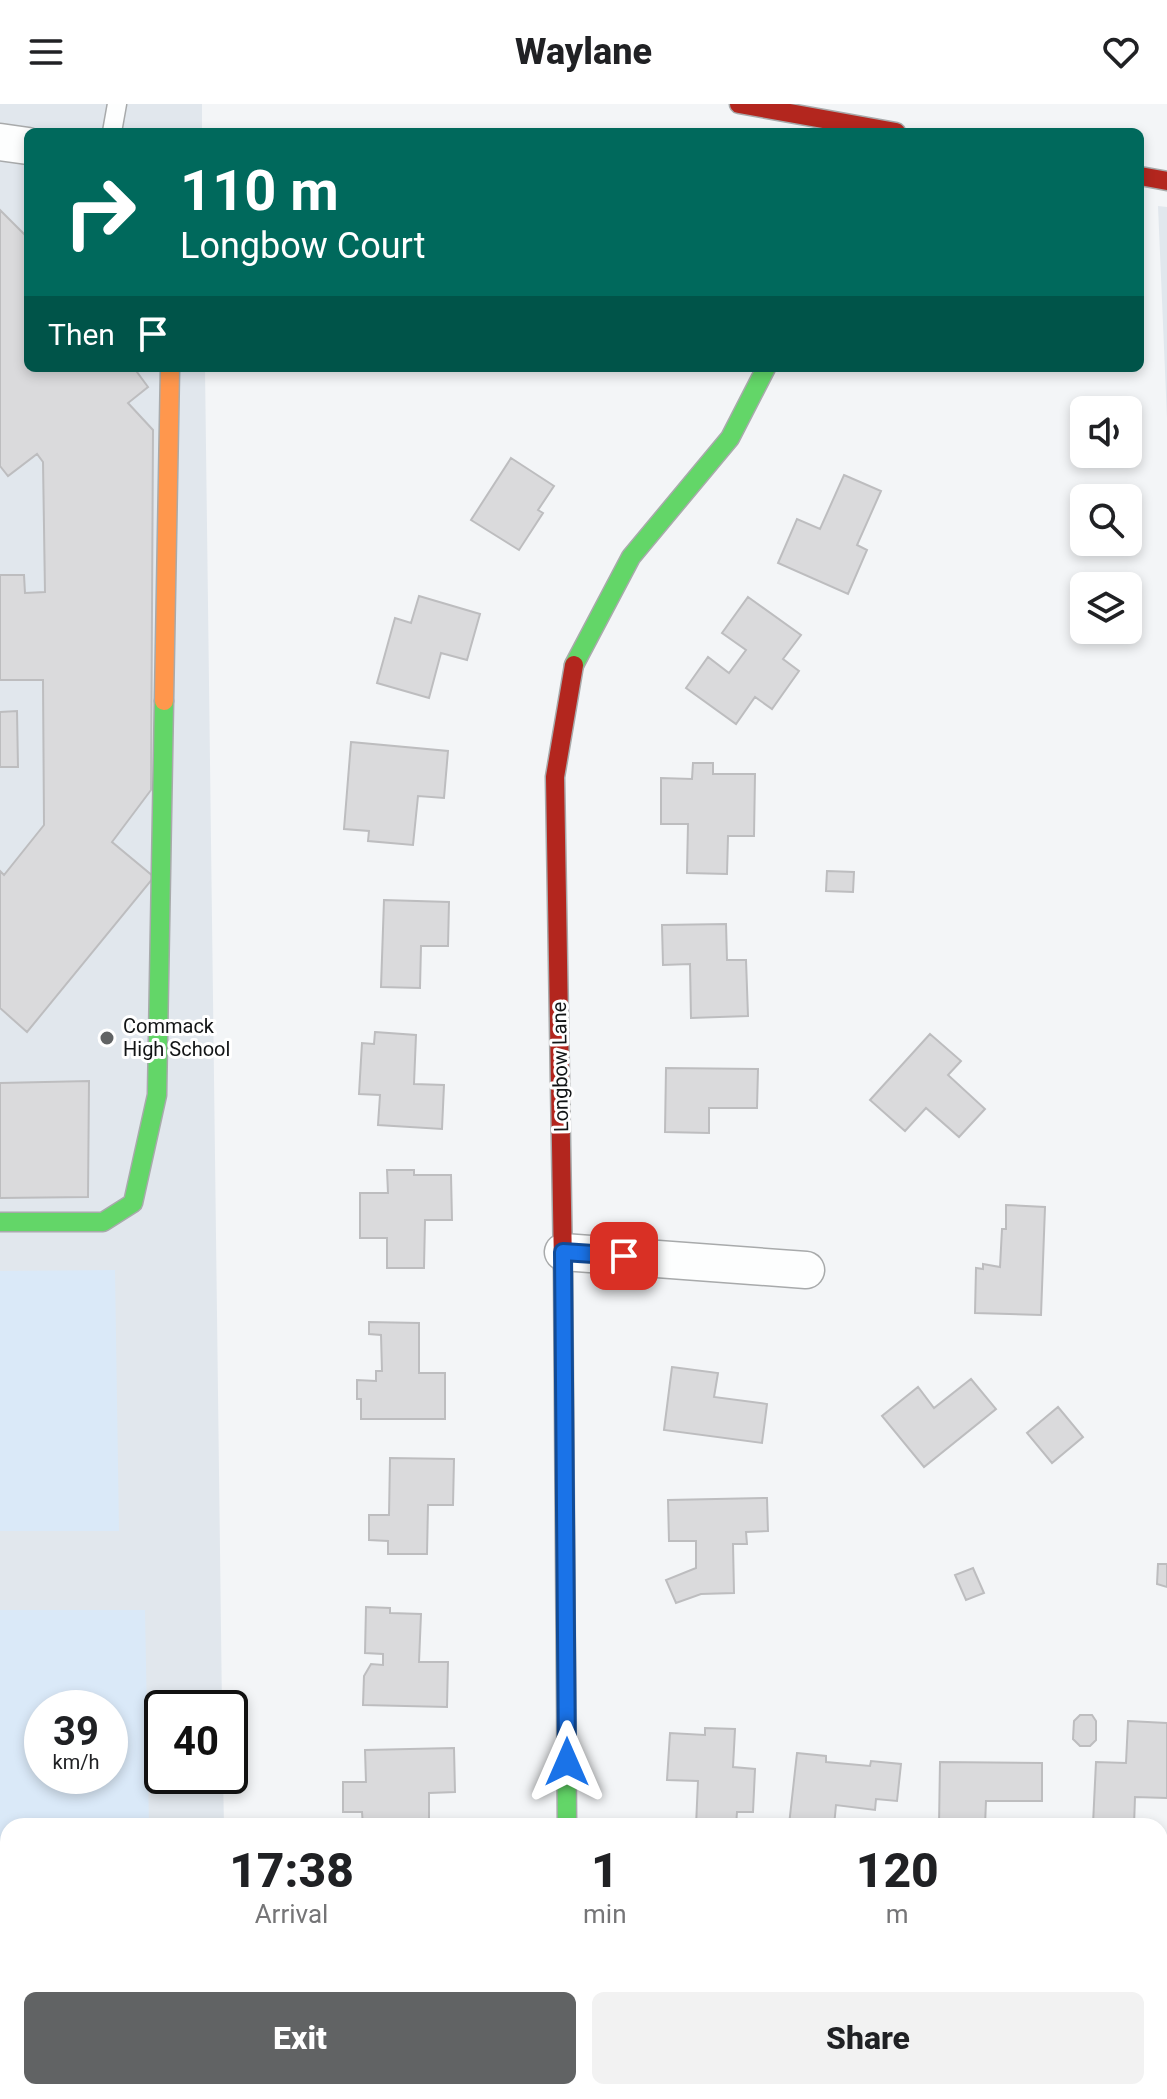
<!DOCTYPE html>
<style>
:root{--surface:#fff;--page:#f2f2f2;--text:#202124;--muted:#757577;--accent:#616364}
body{margin:0;font-family:Roboto,sans-serif;background:var(--page);color:var(--text);height:100vh;display:flex;flex-direction:column;font-size:30px;white-space:nowrap}
*{box-sizing:border-box;margin:0}
p{font-size:26px;color:var(--muted)}
.icon{flex:none;width:44px;height:44px;fill:none;stroke:currentColor;stroke-width:2;stroke-linecap:round;stroke-linejoin:round}
.map{position:relative;flex:1;overflow:hidden}
.side{position:absolute;left:0px;top:1714px;width:1168px;height:282px;display:flex;flex-direction:column;background:var(--surface);border-radius:24px 24px 0 0;box-shadow:0 4px 12px #0003}
.side>*{flex:none}
.hud{position:absolute;left:24px;top:24px;width:1120px;height:244px;border-radius:12px;box-shadow:0 4px 12px #0003;background:#00695c;color:#fff;overflow:hidden}
.tools{position:absolute;left:1070px;top:292px;display:grid;gap:16px}
.tools a{display:grid;place-items:center;width:72px;height:72px;border-radius:12px;background:var(--surface);box-shadow:0 4px 12px #0003;font-size:40px}
.speed{position:absolute;left:24px;top:1586px;display:flex;gap:16px;font-size:40px;font-weight:700;text-align:center}
.speed>*{display:grid;place-content:center;width:104px;height:104px;border-radius:50%;background:var(--surface);box-shadow:0 4px 12px #0003;line-height:1}
.speed small{font-size:20px;font-weight:400}
.speed .limit{border:4px solid #111;border-radius:12px;background:#fff;color:#111}
.pin{position:absolute;display:grid;place-items:center;width:68px;height:68px;color:#fff;margin:-34px;border-radius:16px;box-shadow:0 4px 12px #0006}
.me{position:absolute;width:88px;margin:-44px;rotate:0deg;stroke-linejoin:round;filter:drop-shadow(0 0 6px #0008)}
.turn{display:flex;align-items:center;gap:28px;height:168px;padding:0 24px;font-size:36px}
.turn .icon{width:104px;height:104px;stroke-width:2.5}
.turn b{display:block;font-size:56px;line-height:68px}
.then{display:flex;align-items:center;height:76px;padding:0 24px;background:#0003;gap:16px;font-size:30px}
.eta{display:flex;justify-content:space-evenly;align-items:center;height:136px;text-align:center}
.eta b{font-size:48px;font-weight:800;line-height:56px}
.button{display:flex;gap:16px;margin-top:auto;padding:16px 24px}
.button a{flex:1;height:92px;border-radius:12px;background:var(--accent);color:#fff;font-size:32px;font-weight:800;line-height:92px;text-align:center}
.button a+a{background:var(--page);color:var(--text)}
header{display:flex;justify-content:space-between;align-items:center;height:104px;padding:0 24px;background:var(--surface);font-size:36px;font-weight:800}
.map>svg:first-child{display:block}
.built{fill:#e1e7ed;fill-rule:evenodd}
.green{fill:#dae9f8;fill-rule:evenodd}
.building{fill:#dadadc;stroke:#bdbdbf;stroke-width:2}
.lines{fill:none;stroke-linecap:round;stroke-linejoin:round}
.lane-casing{stroke:#a8aaab;stroke-width:21}
.street-casing{stroke:#a8aaab;stroke-width:39}
.fast-casing{stroke:#a8aaab;stroke-width:21}
.slow-casing{stroke:#a8aaab;stroke-width:21}
.jam-casing{stroke:#a8aaab;stroke-width:21}
.lane{stroke:#fdfefe;stroke-width:18}
.street{stroke:#fdfefe;stroke-width:36}
.fast{stroke:#63d668;stroke-width:18}
.slow{stroke:#ff974d;stroke-width:18}
.jam{stroke:#b3261e;stroke-width:18}
.route-casing{stroke:#114b97;stroke-width:20}
.route{stroke:#1a73e8;stroke-width:14}
.poi-dot{fill:#616364;stroke:#fff;stroke-width:3}
.labels{text-anchor:middle;dominant-baseline:central;stroke-width:6;stroke-linejoin:round;paint-order:stroke}
.poi-label{font-size:20px;fill:#121415;stroke:#fff;text-anchor:start}
.street-label{font-size:20px;fill:#121415;stroke:#fff}
</style>
<header><svg class="icon" aria-label="menu" viewBox="0 0 24 24"><path d="M4 6h16M4 12h16M4 18h16"/></svg>Waylane<svg class="icon" aria-label="heart" viewBox="0 0 24 24"><path d="M12 20l-8-8c-3-5 5-10 8-4 3-6 11-1 8 4z"/></svg></header>
<div class="map">
<svg width="1167" height="1995" viewBox="0 0 1167 1995">
<rect width="100%" height="100%" fill="#f3f5f7"/>
<path class="built" d="M 0,0 L 202,0 L 202,28 L 28,28 L 28,264 L 205,264 L 222,1604 L 162,1604 L 162,1672 L 223,1672 L 224,1722 L 8,1722 L 8,1988 L 227,1988 L 227,1995 L 0,1995 ZM 42,1604 L 110,1604 L 110,1672 L 42,1672 Z
M 1158,102 L 1167,103 L 1167,314 Z"/>
<path class="green" d="M 115,1166 L 119,1427 L 0,1427 L 0,1167 Z
M 0,1506 L 145,1506 L 149,1722 L 8,1722 L 8,1765 L 0,1765 ZM 42,1604 L 110,1604 L 110,1672 L 42,1672 Z
M 0,1787 L 8,1787 L 8,1988 L 155,1988 L 155,1995 L 0,1995 Z"/>
<path class="building" d="M 0,106 L 28,134 L 28,264 L 134,264 L 148,283 L 128,299 L 153,326 L 151,686 L 112,738 L 154,773 L 27,928 L 0,904 L 0,767 L 4,771 L 44,721 L 43,576 L 0,576 L 0,471 L 24,471 L 25,489 L 45,488 L 43,358 L 37,350 L 8,372 L 0,362 Z
M 511,354 L 554,382 L 538,406 L 543,409 L 519,446 L 471,416 Z
M 844,371 L 881,387 L 857,441 L 867,446 L 848,490 L 778,459 L 797,415 L 820,425 Z
M 419,492 L 480,510 L 467,556 L 441,549 L 429,594 L 377,579 L 395,514 L 411,519 Z
M 748,493 L 801,531 L 783,555 L 799,567 L 772,605 L 755,593 L 736,620 L 686,584 L 708,553 L 729,569 L 746,546 L 722,529 Z
M 17,607 L 18,663 L 0,663 L 0,608 Z
M 351,638 L 448,647 L 444,694 L 418,692 L 413,741 L 368,737 L 369,727 L 344,725 Z
M 693,659 L 713,659 L 713,670 L 755,670 L 754,732 L 728,732 L 727,770 L 687,769 L 688,720 L 661,720 L 661,674 L 692,675 Z
M 827,767 L 854,768 L 853,788 L 826,787 Z
M 384,796 L 449,798 L 448,842 L 421,842 L 420,884 L 381,883 Z
M 726,820 L 727,856 L 746,856 L 748,912 L 691,914 L 690,860 L 663,861 L 662,821 Z
M 375,928 L 416,931 L 414,980 L 444,981 L 442,1025 L 378,1021 L 380,991 L 359,990 L 362,939 L 374,940 Z
M 930,930 L 961,957 L 948,971 L 985,1005 L 959,1033 L 926,1004 L 905,1027 L 870,996 Z
M 666,964 L 758,965 L 757,1004 L 709,1004 L 709,1029 L 665,1028 Z
M 89,977 L 88,1093 L 0,1094 L 0,979 Z
M 387,1066 L 414,1066 L 414,1071 L 451,1071 L 452,1116 L 425,1116 L 424,1164 L 387,1164 L 387,1134 L 360,1134 L 360,1089 L 388,1089 Z
M 1006,1101 L 1045,1103 L 1041,1211 L 975,1209 L 976,1164 L 983,1165 L 983,1160 L 1000,1163 L 1002,1125 L 1006,1125 Z
M 369,1218 L 419,1219 L 419,1269 L 445,1269 L 445,1315 L 361,1315 L 361,1295 L 357,1295 L 357,1276 L 376,1277 L 376,1267 L 382,1267 L 381,1231 L 369,1230 Z
M 672,1263 L 718,1269 L 714,1293 L 767,1300 L 762,1339 L 664,1326 Z
M 971,1275 L 996,1305 L 924,1363 L 882,1312 L 918,1283 L 934,1304 Z
M 1058,1303 L 1083,1333 L 1052,1359 L 1027,1329 Z
M 390,1354 L 454,1355 L 453,1401 L 428,1401 L 427,1450 L 388,1450 L 388,1437 L 369,1436 L 369,1411 L 389,1411 Z
M 767,1394 L 768,1427 L 746,1428 L 747,1440 L 733,1440 L 734,1489 L 701,1490 L 676,1499 L 666,1476 L 696,1464 L 696,1437 L 669,1437 L 668,1396 Z
M 1158,1460 L 1167,1460 L 1167,1483 L 1157,1480 Z
M 973,1464 L 984,1489 L 966,1496 L 955,1471 Z
M 366,1503 L 390,1504 L 390,1509 L 421,1510 L 419,1558 L 448,1558 L 447,1603 L 363,1601 L 364,1572 L 371,1560 L 383,1561 L 383,1550 L 365,1549 Z
M 1080,1611 L 1092,1611 L 1096,1617 L 1096,1636 L 1090,1642 L 1080,1642 L 1073,1635 L 1074,1617 Z
M 1128,1617 L 1167,1619 L 1167,1694 L 1135,1693 L 1134,1722 L 1093,1720 L 1096,1658 L 1126,1659 Z
M 705,1624 L 735,1625 L 733,1663 L 755,1665 L 753,1708 L 737,1708 L 736,1722 L 696,1722 L 698,1677 L 667,1676 L 670,1629 L 705,1631 Z
M 454,1644 L 455,1688 L 429,1689 L 429,1722 L 363,1722 L 362,1708 L 343,1708 L 343,1678 L 366,1678 L 365,1646 Z
M 797,1649 L 826,1652 L 826,1658 L 870,1662 L 871,1657 L 901,1660 L 897,1697 L 876,1695 L 875,1706 L 836,1701 L 834,1722 L 789,1721 Z
M 940,1658 L 1042,1659 L 1042,1697 L 986,1697 L 985,1722 L 939,1722 Z
M 1160,1940 L 1160,1995 L 1065,1995 L 1065,1988 L 1160,1988 Z
M 363,1988 L 430,1988 L 429,1995 L 363,1995 Z
M 669,1988 L 774,1988 L 773,1995 L 669,1995 Z
M 925,1988 L 1018,1988 L 1017,1995 L 925,1995 Z"/>
<g class="lines">
<g class="lane-casing">
<path id="lane" d="M 112,28 L 117,0"/>
</g>
<g class="street-casing">
<path id="street" d="M 0,38 L 28,42
M 563,1148 L 806,1166
M 1160,1833 L 1167,1834
M 567,1995 L 567,1988"/>
</g>
<g class="fast-casing">
<path id="fast" d="M 574,561 L 631,453 L 730,334 L 766,264
M 0,1118 L 103,1118 L 133,1099 L 157,991 L 164,597
M 563,1163 L 567,1722"/>
</g>
<g class="slow-casing">
<path id="slow" d="M 164,597 L 170,264"/>
</g>
<g class="jam-casing">
<path id="jam" d="M 739,0 L 896,28
M 1140,72 L 1167,77
M 563,1163 L 555,673 L 574,561"/>
</g>
<use href="#lane" class="lane"/>
<use href="#street" class="street"/>
<use href="#fast" class="fast"/>
<use href="#slow" class="slow"/>
<use href="#jam" class="jam"/>
</g>
<g class="lines">
<g class="route-casing">
<path id="route" d="M 567,1658 L 563,1148 L 624,1152"/>
</g>
<use href="#route" class="route"/>
</g>
<circle class="poi-dot" cx="107" cy="934" r="8"/>
<g class="labels">
<g class="poi-label">
<text x="123" y="922">Commack<tspan x="123" dy="23">High School</tspan></text>
</g>
<g class="street-label">
<text transform="translate(560 963) rotate(-91)">Longbow Lane</text>
</g>
</g>
</svg>
<div class="tools">
<a><svg class="icon" aria-label="sound" viewBox="0 0 24 24"><path d="M4 9h4l5-4v14l-5-4H4zM17 9q2 3 0 6"/></svg></a>
<a><svg class="icon" aria-label="search" viewBox="0 0 24 24"><circle cx="10" cy="10" r="6"/><path d="M15 15l6 6"/></svg></a>
<a><svg class="icon" aria-label="layers" viewBox="0 0 24 24"><path d="M12 4l9 5-9 5-9-5zM3 14l9 5 9-5"/></svg></a>
</div>
<div class="speed"><div>39<small>km/h</small></div><div class="limit">40</div></div>
<div class="pin" style="left:624px;top:1152px;background:#d93025"><svg class="icon" aria-label="arrive" viewBox="0 0 24 24"><path d="M6 21V4h12l-3 4 3 4H6"/></svg></div>
<svg class="me" style="left:567px;top:1658px" viewBox="-20 -20 40 40"><path d="M0-17L14 15 0 8-14 15z" fill="#1a73e8" stroke="#fff" stroke-width="4"/></svg>
<div class="hud">
<div class="turn"><svg class="icon" aria-label="right" viewBox="0 0 24 24"><path d="M7 20v-9h11M14 6l5 5-5 5"/></svg><div><b>110 m</b>Longbow Court</div></div>
<div class="then">Then<svg class="icon" aria-label="arrive" viewBox="0 0 24 24"><path d="M6 21V4h12l-3 4 3 4H6"/></svg></div>
</div>
<section class="side">
<div class="eta">
<div><b>17:38</b><p>Arrival</p></div>
<div><b>1</b><p>min</p></div>
<div><b>120</b><p>m</p></div>
</div>
<div class="button"><a>Exit</a><a>Share</a></div>
</section>
</div>
